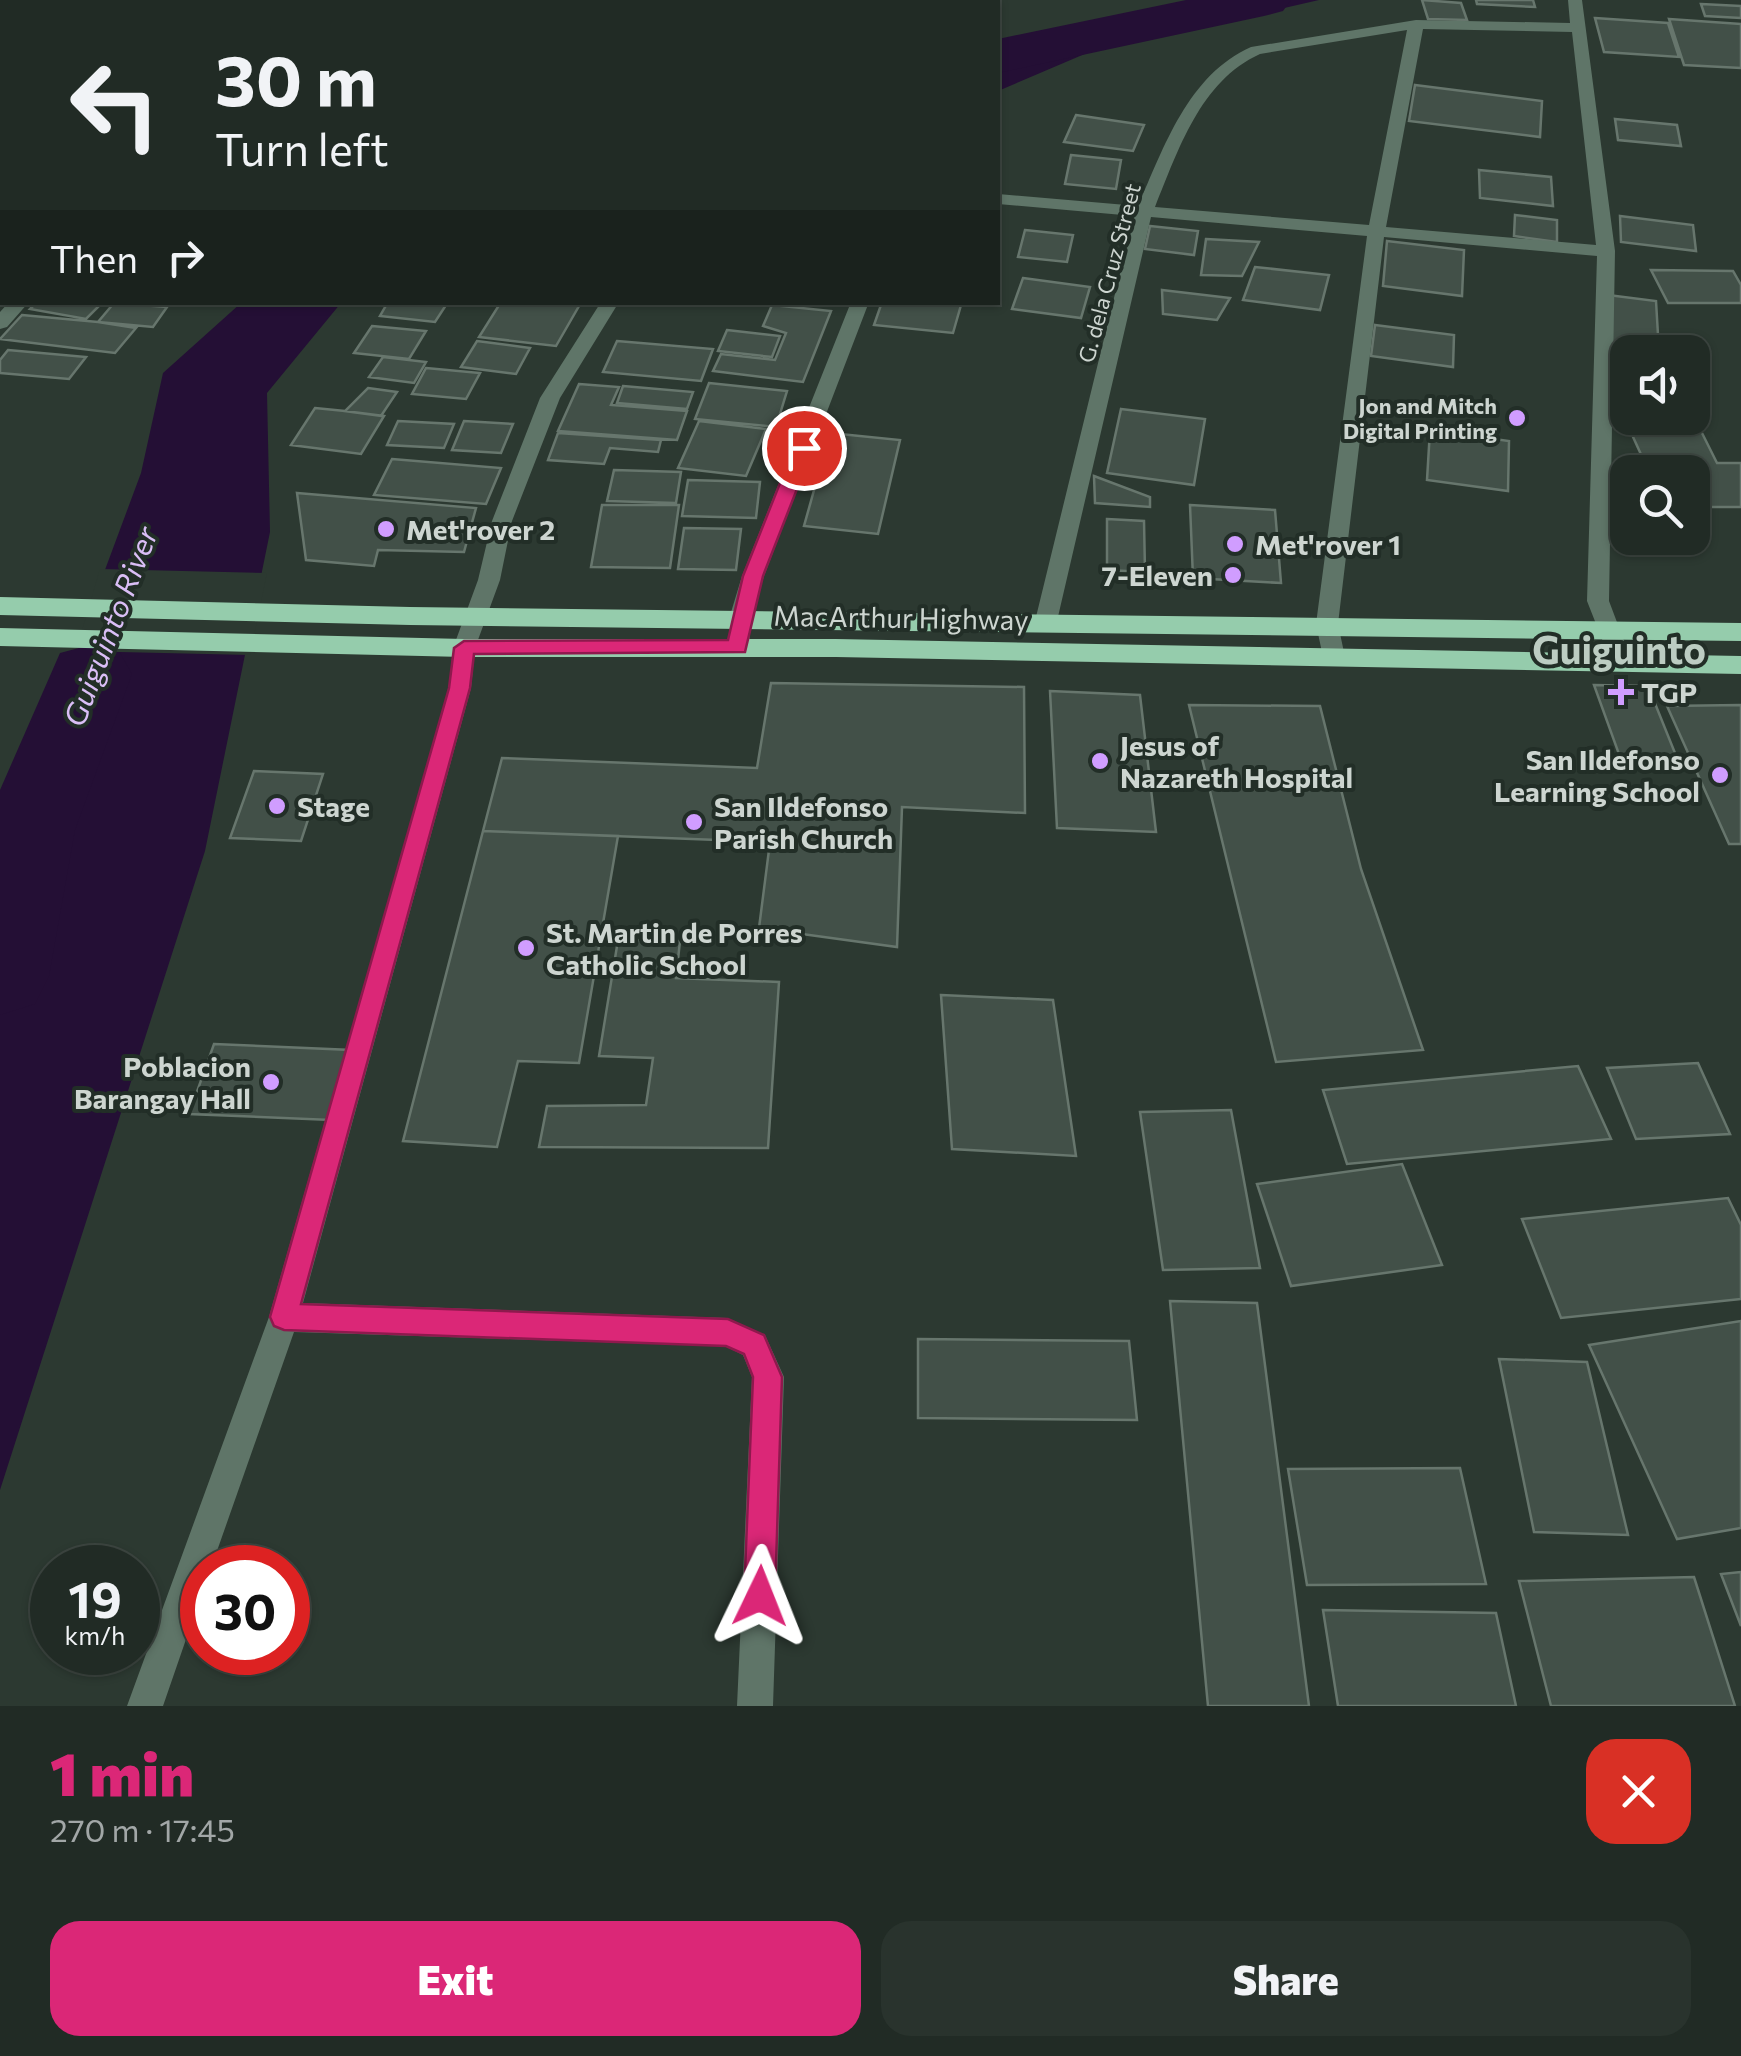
<!DOCTYPE html>
<meta charset="utf-8">
<style>
:root{--surface:#212b25;--page:#29332d;--text:#f1f3f6;--muted:#a2a7a7;--line:#3e4742;--accent:#db2777}
body{margin:0;font-family:Commissioner,sans-serif;background:var(--page);color:var(--text);height:100vh;display:flex;flex-direction:column;font-size:38px;white-space:nowrap}
*{box-sizing:border-box;margin:0}
p{font-size:32px;color:var(--muted)}
.icon{flex:none;width:55px;height:55px;fill:none;stroke:currentColor;stroke-width:2;stroke-linecap:round;stroke-linejoin:round}
.map{position:relative;height:1706px;overflow:hidden}
.drawer{display:flex;flex-direction:column;background:var(--surface);flex:1}
.drawer>*{flex:none}
.top-card{position:absolute;left:0px;top:0px;width:1000px;height:305px;box-shadow:0 2px 8px #0004,0 0 0 2px var(--line);background:#212b25;color:var(--text);overflow:hidden}
.tools{position:absolute;left:1610px;top:335px;display:grid;gap:20px}
.tools a{display:grid;place-items:center;width:100px;height:100px;border-radius:20px;background:var(--surface);box-shadow:0 2px 8px #0004,0 0 0 2px var(--line);font-size:50px}
.speed{position:absolute;left:30px;top:1545px;display:flex;gap:20px;font-size:50px;font-weight:700;text-align:center}
.speed>*{display:grid;place-content:center;width:130px;height:130px;border-radius:50%;background:var(--surface);box-shadow:0 2px 8px #0004,0 0 0 2px var(--line);line-height:1}
.speed small{font-size:25px;font-weight:400}
.speed .limit{border:15px solid #d22;background:#fff;color:#111}
.pin{position:absolute;display:grid;place-items:center;width:85px;height:85px;color:#fff;margin:-42px;border:5px solid #fff;border-radius:50%;box-shadow:0 2px 10px #0007}
.me{position:absolute;width:110px;margin:-55px;rotate:2deg;stroke-linejoin:round;filter:drop-shadow(0 0 8px #0008)}
.turn{display:flex;align-items:center;gap:35px;height:210px;padding:0 50px;font-size:45px}
.turn .icon{width:130px;height:130px;stroke-width:2.5}
.turn b{display:block;font-size:70px;line-height:85px}
.then{display:flex;align-items:center;height:95px;padding:0 50px;background:#0003;gap:20px;font-size:38px}
.round{display:grid;place-items:center;flex:none;width:105px;height:105px;border-radius:30px;background:var(--page)}
.head{display:flex;align-items:center;justify-content:space-between;height:170px;padding:0 50px}
h1{font-size:60px;font-weight:800;line-height:75px;color:var(--accent)}
.button{display:flex;gap:20px;margin-top:auto;padding:20px 50px}
.button a{flex:1;height:115px;border-radius:30px;background:var(--accent);color:#fff;font-size:40px;font-weight:800;line-height:115px;text-align:center}
.button a+a{background:var(--page);color:var(--text)}
.map>svg:first-child{display:block}
.water{fill:#240f35}
.pier{fill:#2c3931}
.lines{fill:none;stroke-linecap:round;stroke-linejoin:round}
.river{fill:#240f35;fill-rule:evenodd}
.building{fill:#425048;stroke:#67766d;stroke-width:2.5}
.minor{fill:#5f7568;fill-rule:evenodd}
.highway{fill:#95ccac;fill-rule:evenodd}
.route{fill:#db2777;stroke:#8e194d;stroke-width:2.5}
.poi-dot{fill:#d09dff;stroke:#222e27;stroke-width:4}
.labels{text-anchor:middle;dominant-baseline:central;stroke-width:8;stroke-linejoin:round;paint-order:stroke}
.far-street-label{font-size:22px;fill:#cdd5d0;stroke:#222e27}
.far-poi-label{font-size:22px;font-weight:bold;fill:#cdd5d0;stroke:#222e27;text-anchor:end}
.poi-label{font-size:28px;font-weight:bold;fill:#cdd5d0;stroke:#222e27;text-anchor:start}
.street-label{font-size:28px;fill:#cdd5d0;stroke:#222e27}
.water-label{font-size:30px;font-style:italic;fill:#dabef6;stroke:#222e27}
.district-label{font-size:38px;font-weight:bold;fill:#bcccc2;stroke:#222e27}
</style>
<div class="map">
<svg width="1741" height="1706" viewBox="0 0 1741 1706">
<rect width="100%" height="100%" fill="#2c3931"/>
<path class="water" d="M 1246,0 L 1319,0 L 1087,53 L 998,91 L 998,69 L 1177,13 Z
M 241,303 L 341,303 L 267,393 L 270,532 L 205,851 L 0,1490 L 0,930 L 42,798 L 99,586 L 141,473 L 163,373 Z"/>
<path class="pier" d="M 100,569 L 267,573 L 250,655 L 76,651 Z"/>
<g class="lines">
<path class="river" d="M 1186,0 L 1291,0 L 1283,11 L 1264,16 L 998,73 L 998,39 Z
M 90,645 L 120,653 L 132,674 L 75,830 L 49,976 L 35,1004 L 0,1015 L 0,790 L 60,653 Z"/>
</g>
<path class="building" d="M 441,0 L 560,0 L 439,2 Z
M 1422,0 L 1461,3 L 1467,20 L 1428,19 Z
M 1476,0 L 1533,0 L 1535,7 L 1477,4 Z
M 1701,4 L 1741,6 L 1741,18 L 1705,16 Z
M 1595,18 L 1668,23 L 1679,57 L 1604,52 Z
M 1669,19 L 1741,24 L 1741,68 L 1684,65 Z
M 1415,85 L 1542,101 L 1540,137 L 1409,121 Z
M 1076,115 L 1144,125 L 1133,151 L 1064,142 Z
M 1615,119 L 1677,125 L 1681,146 L 1618,140 Z
M 1071,155 L 1121,160 L 1116,189 L 1065,184 Z
M 1479,170 L 1551,177 L 1553,206 L 1480,198 Z
M 1515,215 L 1557,220 L 1557,242 L 1514,236 Z
M 1620,216 L 1693,225 L 1696,251 L 1621,242 Z
M 1150,226 L 1198,231 L 1194,255 L 1145,249 Z
M 1025,230 L 1073,235 L 1067,262 L 1018,257 Z
M 1206,239 L 1259,242 L 1242,276 L 1201,275 Z
M 1387,241 L 1464,250 L 1462,296 L 1383,286 Z
M 1255,267 L 1329,275 L 1320,310 L 1243,300 Z
M 1651,270 L 1733,271 L 1741,285 L 1741,303 L 1668,303 Z
M 1023,278 L 1090,287 L 1081,318 L 1012,309 Z
M 1162,290 L 1230,298 L 1217,320 L 1163,314 Z
M 1608,295 L 1656,301 L 1659,352 L 1628,352 L 1628,377 L 1610,375 Z
M 37,302 L 103,302 L 86,319 L 30,309 Z
M 388,302 L 448,302 L 435,322 L 380,316 Z
M 501,302 L 550,302 L 579,306 L 556,346 L 479,337 Z
M 882,302 L 934,302 L 961,305 L 953,333 L 874,325 Z
M 114,303 L 167,307 L 153,327 L 98,322 Z
M 772,305 L 831,311 L 803,382 L 713,371 L 721,354 L 775,360 L 786,333 L 763,326 Z
M 22,315 L 98,322 L 136,328 L 115,353 L 0,339 Z
M 1375,325 L 1454,335 L 1453,367 L 1371,356 Z
M 372,326 L 426,331 L 409,359 L 354,353 Z
M 727,330 L 780,336 L 772,357 L 718,351 Z
M 477,341 L 530,348 L 516,374 L 461,367 Z
M 617,341 L 713,349 L 701,381 L 603,372 Z
M 8,350 L 86,357 L 69,379 L 0,373 L 0,360 Z
M 383,357 L 426,362 L 414,383 L 369,377 Z
M 426,368 L 480,373 L 466,399 L 412,394 Z
M 709,383 L 787,391 L 776,427 L 695,419 Z
M 579,384 L 619,387 L 611,405 L 687,411 L 677,440 L 558,431 Z
M 623,386 L 693,392 L 687,409 L 617,403 Z
M 368,388 L 397,392 L 381,416 L 345,411 Z
M 1613,393 L 1628,393 L 1628,418 L 1692,418 L 1692,413 L 1717,463 L 1741,463 L 1741,507 L 1692,507 L 1692,472 L 1649,472 Z
M 315,408 L 345,411 L 384,416 L 361,454 L 291,445 Z
M 1121,409 L 1205,419 L 1194,485 L 1107,473 Z
M 398,421 L 454,424 L 444,448 L 387,445 Z
M 464,421 L 513,424 L 501,453 L 452,450 Z
M 699,421 L 766,429 L 746,476 L 678,468 Z
M 1430,430 L 1509,441 L 1508,491 L 1427,480 Z
M 558,433 L 661,440 L 658,452 L 610,448 L 604,464 L 548,460 Z
M 830,433 L 900,440 L 878,534 L 804,526 Z
M 392,459 L 501,468 L 486,504 L 374,495 Z
M 614,470 L 681,472 L 676,503 L 607,501 Z
M 1094,476 L 1150,497 L 1150,507 L 1095,503 Z
M 688,480 L 760,482 L 756,518 L 682,516 Z
M 297,493 L 476,508 L 464,552 L 378,550 L 374,566 L 306,560 Z
M 602,505 L 679,505 L 670,568 L 591,567 Z
M 1190,505 L 1275,510 L 1281,583 L 1193,578 Z
M 1107,519 L 1144,521 L 1145,572 L 1107,570 Z
M 1615,521 L 1628,521 L 1628,538 L 1663,538 L 1669,552 L 1628,552 Z
M 684,528 L 741,529 L 736,570 L 678,569 Z
M 771,683 L 1024,687 L 1025,813 L 902,807 L 897,947 L 759,928 L 770,842 L 483,831 L 502,758 L 757,768 Z
M 1594,685 L 1648,686 L 1681,768 L 1624,768 Z
M 1050,691 L 1140,695 L 1156,832 L 1057,828 Z
M 1189,705 L 1320,706 L 1361,869 L 1423,1050 L 1276,1062 Z
M 1741,705 L 1741,844 L 1729,844 L 1667,706 Z
M 254,771 L 323,774 L 301,841 L 230,838 Z
M 483,831 L 618,836 L 579,1063 L 518,1061 L 497,1147 L 403,1141 Z
M 618,940 L 680,941 L 676,978 L 779,982 L 768,1148 L 539,1147 L 547,1106 L 646,1105 L 653,1058 L 599,1056 Z
M 941,995 L 1053,1000 L 1076,1156 L 952,1149 Z
M 214,1044 L 351,1050 L 331,1120 L 189,1114 Z
M 1698,1063 L 1730,1134 L 1636,1139 L 1607,1068 Z
M 1578,1066 L 1611,1139 L 1347,1164 L 1323,1090 Z
M 1231,1110 L 1260,1268 L 1163,1270 L 1140,1112 Z
M 1402,1164 L 1442,1265 L 1291,1286 L 1257,1184 Z
M 1728,1198 L 1741,1225 L 1741,1299 L 1561,1318 L 1522,1219 Z
M 1170,1301 L 1257,1303 L 1309,1706 L 1208,1706 Z
M 1741,1321 L 1741,1528 L 1677,1539 L 1589,1345 Z
M 918,1339 L 1129,1341 L 1137,1420 L 918,1418 Z
M 1499,1359 L 1587,1362 L 1628,1535 L 1534,1532 Z
M 1460,1468 L 1486,1584 L 1307,1585 L 1288,1469 Z
M 1741,1572 L 1741,1626 L 1721,1574 Z
M 1694,1577 L 1735,1706 L 1551,1706 L 1519,1581 Z
M 1323,1610 L 1496,1613 L 1516,1706 L 1338,1706 Z"/>
<g class="lines">
<path class="minor" d="M 1568,0 L 1582,0 L 1615,251 L 1609,601 L 1632,662 L 1629,667 L 1613,667 L 1587,601 L 1597,256 L 1384,237 L 1338,624 L 1345,657 L 1334,665 L 1323,657 L 1316,624 L 1367,236 L 1151,217 L 1057,621 L 1046,628 L 1038,626 L 1035,621 L 1134,216 L 998,204 L 998,194 L 1138,206 C 1164,147 1188,75 1251,47 L 1416,20 L 1570,23 ZM 1423,29 L 1572,32 L 1596,245 L 1386,227 ZM 1407,30 L 1369,225 L 1155,207 C 1178,151 1200,81 1260,54 Z
M 9,302 L 29,302 L 7,327 L 0,329 L 0,312 Z
M 601,302 L 619,302 L 560,398 L 512,521 L 500,580 L 475,648 L 471,688 L 303,1303 L 727,1318 L 765,1335 L 784,1377 L 773,1706 L 737,1706 L 752,1377 L 743,1355 L 725,1346 L 294,1332 L 211,1568 L 202,1568 L 202,1593 L 163,1706 L 127,1706 L 269,1317 L 449,688 L 453,648 L 478,580 L 492,521 L 540,398 Z
M 851,302 L 869,302 L 764,576 L 751,619 L 749,647 L 738,655 L 730,652 L 729,619 L 742,576 Z"/>
<path class="highway" d="M 0,597 L 410,607 L 1741,623 L 1741,641 L 410,625 L 0,615 Z
M 0,628 L 464,639 L 836,639 L 1741,656 L 1741,674 L 836,657 L 464,657 L 0,646 Z"/>
</g>
<path class="route" d="M 804,442 L 813,448 L 763,576 L 745,652 L 474,654 L 470,688 L 301,1304 L 728,1319 L 764,1335 L 782,1377 L 775,1596 L 770,1607 L 760,1612 L 749,1607 L 744,1596 L 753,1377 L 744,1354 L 726,1346 L 284,1330 L 274,1326 L 270,1317 L 449,688 L 454,648 L 464,641 L 728,640 L 743,576 L 794,448 Z"/>
<g class="poi-dot">
<circle cx="1517" cy="418" r="10"/>
<circle cx="386" cy="529" r="10"/>
<circle cx="1235" cy="544" r="10"/>
<circle cx="1233" cy="575" r="10"/>
<path d="M1616 677h10v10h10v10h-10v10h-10v-10h-10v-10h10z"/>
<circle cx="1100" cy="761" r="10"/>
<circle cx="1720" cy="775" r="10"/>
<circle cx="277" cy="806" r="10"/>
<circle cx="694" cy="822" r="10"/>
<circle cx="526" cy="948" r="10"/>
<circle cx="271" cy="1082" r="10"/>
</g>
<g class="labels">
<g class="far-street-label">
<text transform="translate(1109 273) rotate(-75)">G. dela Cruz Street</text>
</g>
<g class="far-poi-label">
<text x="1497" y="405">Jon and Mitch<tspan x="1497" dy="25">Digital Printing</tspan></text>
</g>
<g class="poi-label">
<text x="406" y="529">Met'rover 2</text>
<text x="1255" y="544">Met'rover 1</text>
<text x="1213" y="575" text-anchor="end">7-Eleven</text>
<text x="1641" y="692">TGP</text>
<text x="1120" y="745">Jesus of<tspan x="1120" dy="32">Nazareth Hospital</tspan></text>
<text x="1700" y="759" text-anchor="end">San Ildefonso<tspan x="1700" dy="32">Learning School</tspan></text>
<text x="297" y="806">Stage</text>
<text x="714" y="806">San Ildefonso<tspan x="714" dy="32">Parish Church</tspan></text>
<text x="546" y="932">St. Martin de Porres<tspan x="546" dy="32">Catholic School</tspan></text>
<text x="251" y="1066" text-anchor="end">Poblacion<tspan x="251" dy="32">Barangay Hall</tspan></text>
</g>
<g class="street-label">
<text transform="translate(901 617) rotate(1)">MacArthur Highway</text>
</g>
<g class="water-label">
<text transform="translate(109 626) rotate(-69)">Guiguinto River</text>
</g>
<g class="district-label">
<text x="1619" y="648">Guiguinto</text>
</g>
</g>
</svg>
<div class="tools">
<a><svg class="icon" aria-label="sound" viewBox="0 0 24 24"><path d="M4 9h4l5-4v14l-5-4H4zM17 9q2 3 0 6"/></svg></a>
<a><svg class="icon" aria-label="search" viewBox="0 0 24 24"><circle cx="10" cy="10" r="6"/><path d="M15 15l6 6"/></svg></a>
</div>
<div class="speed"><div>19<small>km/h</small></div><div class="limit">30</div></div>
<div class="pin" style="left:804px;top:448px;background:#d93025"><svg class="icon" aria-label="arrive" viewBox="0 0 24 24"><path d="M6 21V4h12l-3 4 3 4H6"/></svg></div>
<svg class="me" style="left:760px;top:1596px" viewBox="-20 -20 40 40"><path d="M0-17L14 15 0 8-14 15z" fill="#db2777" stroke="#fff" stroke-width="4"/></svg>
<div class="top-card">
<div class="turn"><svg class="icon" aria-label="left" viewBox="0 0 24 24"><path d="M17 20v-9H6M10 6l-5 5 5 5"/></svg><div><b>30 m</b>Turn left</div></div>
<div class="then">Then<svg class="icon" aria-label="right" viewBox="0 0 24 24"><path d="M7 20v-9h11M14 6l5 5-5 5"/></svg></div>
</div>
</div>
<section class="drawer">
<div class="head"><div><h1>1 min</h1><p>270 m · 17:45</p></div><a class="round" style="background:#d93025;color:#fff"><svg class="icon" aria-label="close" viewBox="0 0 24 24"><path d="M6 6l12 12M18 6L6 18"/></svg></a></div>
<div class="button"><a>Exit</a><a>Share</a></div>
</section>
